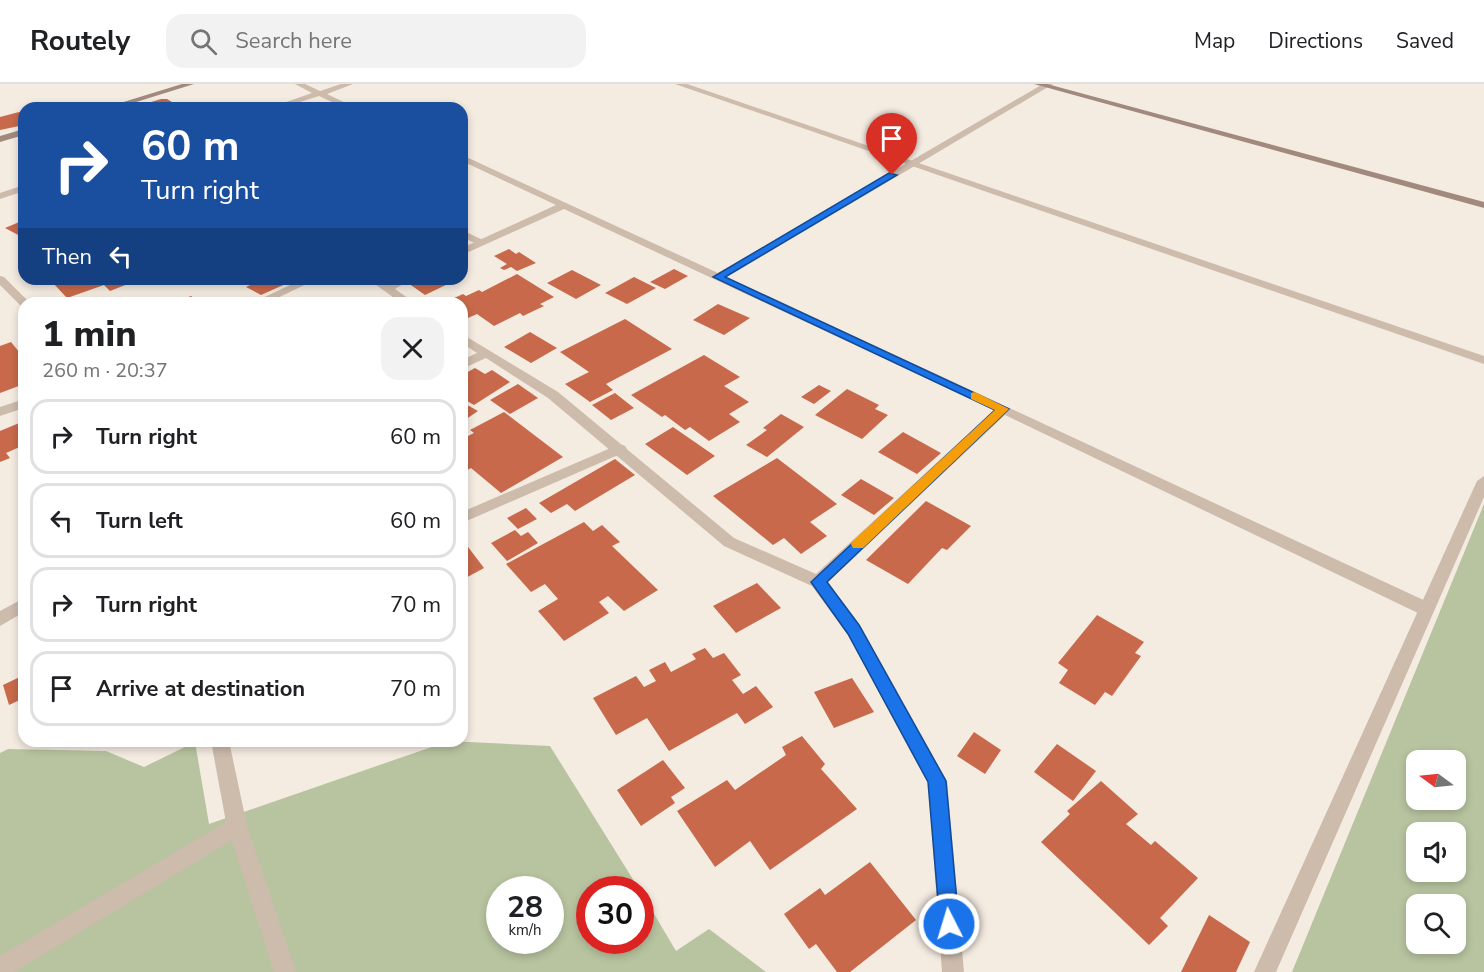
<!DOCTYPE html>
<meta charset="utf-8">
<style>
:root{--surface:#fff;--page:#f2f2f2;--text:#202124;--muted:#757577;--line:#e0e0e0}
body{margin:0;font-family:"Nunito Sans",sans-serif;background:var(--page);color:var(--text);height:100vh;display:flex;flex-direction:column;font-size:22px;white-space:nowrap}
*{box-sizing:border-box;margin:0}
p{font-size:20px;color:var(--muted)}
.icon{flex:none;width:33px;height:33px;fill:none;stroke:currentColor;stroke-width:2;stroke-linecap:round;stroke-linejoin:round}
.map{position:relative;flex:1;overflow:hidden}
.sheet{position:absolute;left:18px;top:213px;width:450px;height:450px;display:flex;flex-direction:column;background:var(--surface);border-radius:18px;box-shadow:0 3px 9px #0003}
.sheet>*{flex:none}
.banner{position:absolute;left:18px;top:18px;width:450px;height:183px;border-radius:18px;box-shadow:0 3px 9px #0003;background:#1a4fa0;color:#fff;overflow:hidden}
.needle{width:39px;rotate:285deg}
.tools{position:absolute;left:1406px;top:666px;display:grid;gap:12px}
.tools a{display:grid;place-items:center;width:60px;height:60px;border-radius:12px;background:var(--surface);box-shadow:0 3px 9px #0003;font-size:30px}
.speed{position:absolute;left:486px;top:792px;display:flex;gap:12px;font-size:30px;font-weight:700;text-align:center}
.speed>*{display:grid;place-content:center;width:78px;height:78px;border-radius:50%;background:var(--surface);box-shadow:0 3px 9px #0003;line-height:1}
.speed small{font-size:15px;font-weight:400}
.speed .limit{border:9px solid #d22;background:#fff;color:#111}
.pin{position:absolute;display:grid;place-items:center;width:51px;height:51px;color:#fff;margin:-62px -26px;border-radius:50% 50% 50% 0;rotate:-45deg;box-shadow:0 0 6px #0007}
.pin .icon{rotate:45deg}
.me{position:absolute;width:66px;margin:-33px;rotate:355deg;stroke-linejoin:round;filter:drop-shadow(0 0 4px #0008)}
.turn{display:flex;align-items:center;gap:21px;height:126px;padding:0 24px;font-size:27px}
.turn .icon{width:78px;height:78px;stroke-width:2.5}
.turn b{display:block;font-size:42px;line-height:51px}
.then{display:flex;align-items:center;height:57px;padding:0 24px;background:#0003;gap:12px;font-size:22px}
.round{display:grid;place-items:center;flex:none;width:63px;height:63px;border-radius:18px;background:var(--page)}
.summary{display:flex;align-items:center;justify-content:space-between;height:102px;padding:0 24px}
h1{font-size:36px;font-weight:800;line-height:45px}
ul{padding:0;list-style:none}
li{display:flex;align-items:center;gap:18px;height:75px;margin:0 12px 9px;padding:0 12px;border:3px solid var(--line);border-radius:18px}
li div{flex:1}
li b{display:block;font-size:22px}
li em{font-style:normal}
header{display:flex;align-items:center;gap:36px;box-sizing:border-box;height:84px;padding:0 30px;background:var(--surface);border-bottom:2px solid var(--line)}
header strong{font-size:28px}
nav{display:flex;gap:33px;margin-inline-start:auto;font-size:21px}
.search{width:420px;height:54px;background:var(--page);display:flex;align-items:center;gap:15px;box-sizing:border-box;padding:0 21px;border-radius:18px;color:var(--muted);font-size:22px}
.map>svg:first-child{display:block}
.green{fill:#b8c4a0;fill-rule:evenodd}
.building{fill:#c8694b}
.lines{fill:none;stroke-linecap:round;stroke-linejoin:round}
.lane{fill:#cdbbac;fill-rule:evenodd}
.street{fill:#cdbbac;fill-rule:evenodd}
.secondary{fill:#a18a7d;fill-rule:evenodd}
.route{fill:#1a73e8;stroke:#114b97;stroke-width:1.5}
.slow{fill:#f59e0b}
</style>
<header>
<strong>Routely</strong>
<div class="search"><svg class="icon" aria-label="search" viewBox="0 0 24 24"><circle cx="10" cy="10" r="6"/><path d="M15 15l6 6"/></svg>Search here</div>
<nav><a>Map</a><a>Directions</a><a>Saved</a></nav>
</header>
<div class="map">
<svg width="1484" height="888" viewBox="0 0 1484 888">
<rect width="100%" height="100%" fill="#f4ebe1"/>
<path class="green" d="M 1484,420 L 1484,888 L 1292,888 ZM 1416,676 L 1455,676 L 1455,716 L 1416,716 ZM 1416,748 L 1455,748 L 1455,788 L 1416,788 ZM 1416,820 L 1455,820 L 1455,860 L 1416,860 Z
M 449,657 L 550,662 L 639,805 L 590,806 L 590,856 L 640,856 L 641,808 L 676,867 L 709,845 L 766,888 L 0,888 L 0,669 L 8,665 L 106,667 L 144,683 L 195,658 L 209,740 ZM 500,806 L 550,806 L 550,856 L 500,856 Z"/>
<path class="building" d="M 161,15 L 167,15 L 172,18 L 169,19 L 178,24 L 131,24 Z
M 19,28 L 24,31 L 24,41 L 0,46 L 0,33 Z
M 24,136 L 24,154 L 5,144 Z
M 509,165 L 516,170 L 519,168 L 536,179 L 517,187 L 511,183 L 504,186 L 500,184 L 507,180 L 494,172 Z
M 674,185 L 688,192 L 665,205 L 650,198 Z
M 572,186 L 601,201 L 576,215 L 547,199 Z
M 517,190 L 554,213 L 540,220 L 544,222 L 523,232 L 520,229 L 494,242 L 477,230 L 468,234 L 462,230 L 462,219 L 443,219 L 463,210 L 466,212 L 479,206 L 482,208 Z
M 634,193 L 656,204 L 627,220 L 605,209 Z
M 42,195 L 130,195 L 133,198 L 110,207 L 104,201 L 67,214 L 53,199 L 48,201 Z
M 263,195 L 286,195 L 290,198 L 261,211 L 246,203 Z
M 418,195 L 444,195 L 450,199 L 425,211 L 408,199 Z
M 191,212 L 202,219 L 174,219 Z
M 718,220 L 750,234 L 724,251 L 693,236 Z
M 625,235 L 672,265 L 606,300 L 613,306 L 590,318 L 565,300 L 589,288 L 560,268 Z
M 530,248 L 557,264 L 531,279 L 504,263 Z
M 11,258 L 24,274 L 24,300 L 0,309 L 0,262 Z
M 704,271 L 740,293 L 724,302 L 749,318 L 729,330 L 740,338 L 709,357 L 690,343 L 685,346 L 665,331 L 662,333 L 631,311 Z
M 475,284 L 485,290 L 492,286 L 510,298 L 474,321 L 462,314 L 462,291 Z
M 518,300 L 538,314 L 510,330 L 490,316 Z
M 819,301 L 831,307 L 814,320 L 801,313 Z
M 847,305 L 879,321 L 875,325 L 888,331 L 862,355 L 815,331 Z
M 615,309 L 634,324 L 611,336 L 592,321 Z
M 462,318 L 478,327 L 462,338 Z
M 504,328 L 563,373 L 501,409 L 471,384 L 462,389 L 462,355 L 474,349 L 470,346 Z
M 781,330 L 804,343 L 767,373 L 746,361 L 767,346 L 763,344 Z
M 24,337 L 24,361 L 6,369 L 10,374 L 0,378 L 0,347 Z
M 673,343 L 715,372 L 687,391 L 645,360 Z
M 903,348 L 941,369 L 917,390 L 878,368 Z
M 777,374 L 837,420 L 810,438 L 827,452 L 801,470 L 784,454 L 773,461 L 713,412 Z
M 615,375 L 635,391 L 575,427 L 567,420 L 551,429 L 539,419 Z
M 861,395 L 894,414 L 874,431 L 841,411 Z
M 926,417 L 971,442 L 947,466 L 942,464 L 908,500 L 866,476 Z
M 526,424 L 537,435 L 518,445 L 507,434 Z
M 584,438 L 593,447 L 602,441 L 620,458 L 612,462 L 658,506 L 624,527 L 608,512 L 599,518 L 609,529 L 564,557 L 538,527 L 558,515 L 545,500 L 531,508 L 506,480 Z
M 515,446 L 521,452 L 528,448 L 538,459 L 507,477 L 491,459 Z
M 462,455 L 484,484 L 462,496 Z
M 757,499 L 781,524 L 736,549 L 713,522 Z
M 1097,531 L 1144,558 L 1135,569 L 1141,572 L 1112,612 L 1105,608 L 1095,621 L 1059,599 L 1068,586 L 1058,579 Z
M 705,564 L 713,574 L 724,569 L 741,591 L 732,596 L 743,610 L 756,602 L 773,623 L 745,640 L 737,629 L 669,667 L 647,634 L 616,651 L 593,614 L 636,592 L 644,603 L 656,597 L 649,586 L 665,578 L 671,588 L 696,575 L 692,570 Z
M 24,591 L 24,614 L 9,621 L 3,601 Z
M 852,594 L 874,628 L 834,644 L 814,608 Z
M 974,648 L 1001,666 L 985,690 L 957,672 Z
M 802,652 L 825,680 L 821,685 L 857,725 L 770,786 L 750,757 L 715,783 L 677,727 L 727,696 L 735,706 L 786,671 L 782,663 Z
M 1057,660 L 1096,687 L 1073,717 L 1034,688 Z
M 663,676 L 685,704 L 671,713 L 675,719 L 641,742 L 617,706 Z
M 1101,697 L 1138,730 L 1126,740 L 1151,761 L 1155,757 L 1198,794 L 1160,834 L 1168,842 L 1149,861 L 1041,758 L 1070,730 L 1067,727 Z
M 870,778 L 916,836 L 850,888 L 837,888 L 816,860 L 809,865 L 784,830 L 820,804 L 825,811 Z
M 1209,831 L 1250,858 L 1236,888 L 1181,888 Z"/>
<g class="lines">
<path class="lane" d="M 675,0 L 687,0 L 1484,272 L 1484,280 Z
M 462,146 L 485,157 L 486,159 L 481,162 L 462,153 Z
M 620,360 L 625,362 L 627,365 L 625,368 L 462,439 L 462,428 Z
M 1484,392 L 1484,413 L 1276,888 L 1254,888 L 1477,397 Z
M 24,514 L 24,528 L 0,542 L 0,527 Z
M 237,733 L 244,735 L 247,742 L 296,888 L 274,888 L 227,742 L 230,735 Z"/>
<path class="street" d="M 295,0 L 305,0 L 320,7 L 341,0 L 353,0 L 327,10 L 356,24 L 345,24 L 319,12 L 281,24 L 269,24 L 312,9 Z
M 1043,0 L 1053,0 L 727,193 L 1432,520 L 1434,525 L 1432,530 L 1426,531 L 1420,530 L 1005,331 L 827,499 L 860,541 L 947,697 L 964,888 L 942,888 L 928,698 L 848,551 L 812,502 L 724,462 L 548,314 L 486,274 L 462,285 L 462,276 L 477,269 L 462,259 L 462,250 L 558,308 L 734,454 L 816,490 L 994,326 L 564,125 L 462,171 L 462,164 L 556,121 L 462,77 L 462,71 L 718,189 Z
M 24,101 L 24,107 L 0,115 L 0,109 Z
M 0,192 L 4,193 L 30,219 L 24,219 L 24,222 L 20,221 L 0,201 Z
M 303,195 L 317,195 L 267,219 L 252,219 Z
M 368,195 L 380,195 L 387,200 L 397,195 L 411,195 L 395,205 L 415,219 L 401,219 Z
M 24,315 L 24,324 L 0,332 L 0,323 Z
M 211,657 L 229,657 L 247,742 L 244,749 L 14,888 L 0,888 L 0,872 L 226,738 Z"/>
<path class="secondary" d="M 182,0 L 194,0 L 117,24 L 104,24 Z
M 1034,0 L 1047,0 L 1484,118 L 1484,124 Z
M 24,45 L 24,51 L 0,58 L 0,52 Z"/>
</g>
<path class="route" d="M 889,89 L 897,91 L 725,193 L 1009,325 L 827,498 L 859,541 L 946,697 L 959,840 L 956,847 L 949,850 L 942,847 L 940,840 L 928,698 L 848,550 L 811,498 L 995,326 L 713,193 Z"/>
<path class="slow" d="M 975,308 L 1009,325 L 863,464 L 853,464 L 851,460 L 853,457 L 995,326 L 971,315 L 971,309 Z"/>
</svg>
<div class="tools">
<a><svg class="needle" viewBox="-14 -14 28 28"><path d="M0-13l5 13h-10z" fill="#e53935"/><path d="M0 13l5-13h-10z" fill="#757577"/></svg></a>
<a><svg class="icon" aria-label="sound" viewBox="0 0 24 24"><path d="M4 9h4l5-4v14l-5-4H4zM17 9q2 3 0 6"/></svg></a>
<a><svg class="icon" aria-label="search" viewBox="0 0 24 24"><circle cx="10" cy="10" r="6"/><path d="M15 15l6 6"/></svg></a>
</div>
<div class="speed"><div>28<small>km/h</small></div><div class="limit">30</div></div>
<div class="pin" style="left:892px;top:91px;background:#d93025"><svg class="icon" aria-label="arrive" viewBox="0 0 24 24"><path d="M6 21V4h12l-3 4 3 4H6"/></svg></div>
<svg class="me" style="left:949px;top:840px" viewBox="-20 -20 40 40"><circle r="17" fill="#1a73e8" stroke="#fff" stroke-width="3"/><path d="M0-11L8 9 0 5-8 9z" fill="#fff"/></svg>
<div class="banner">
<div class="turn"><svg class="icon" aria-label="right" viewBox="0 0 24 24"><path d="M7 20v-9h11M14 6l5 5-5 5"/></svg><div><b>60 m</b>Turn right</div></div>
<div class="then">Then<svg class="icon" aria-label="left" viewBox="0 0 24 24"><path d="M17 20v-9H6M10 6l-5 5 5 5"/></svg></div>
</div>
<section class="sheet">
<div class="summary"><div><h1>1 min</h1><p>260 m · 20:37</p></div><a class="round"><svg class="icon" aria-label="close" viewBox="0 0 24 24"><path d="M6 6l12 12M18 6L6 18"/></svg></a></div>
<ul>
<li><svg class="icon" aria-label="right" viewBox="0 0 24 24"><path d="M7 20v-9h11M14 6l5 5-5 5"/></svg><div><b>Turn right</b></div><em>60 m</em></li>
<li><svg class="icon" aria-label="left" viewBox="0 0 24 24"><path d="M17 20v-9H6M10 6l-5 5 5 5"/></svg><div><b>Turn left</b></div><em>60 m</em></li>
<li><svg class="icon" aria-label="right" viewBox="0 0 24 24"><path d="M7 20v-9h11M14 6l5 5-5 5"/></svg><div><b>Turn right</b></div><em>70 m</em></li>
<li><svg class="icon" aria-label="arrive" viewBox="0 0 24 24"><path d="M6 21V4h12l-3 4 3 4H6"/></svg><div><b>Arrive at destination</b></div><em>70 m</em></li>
</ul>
</section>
</div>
